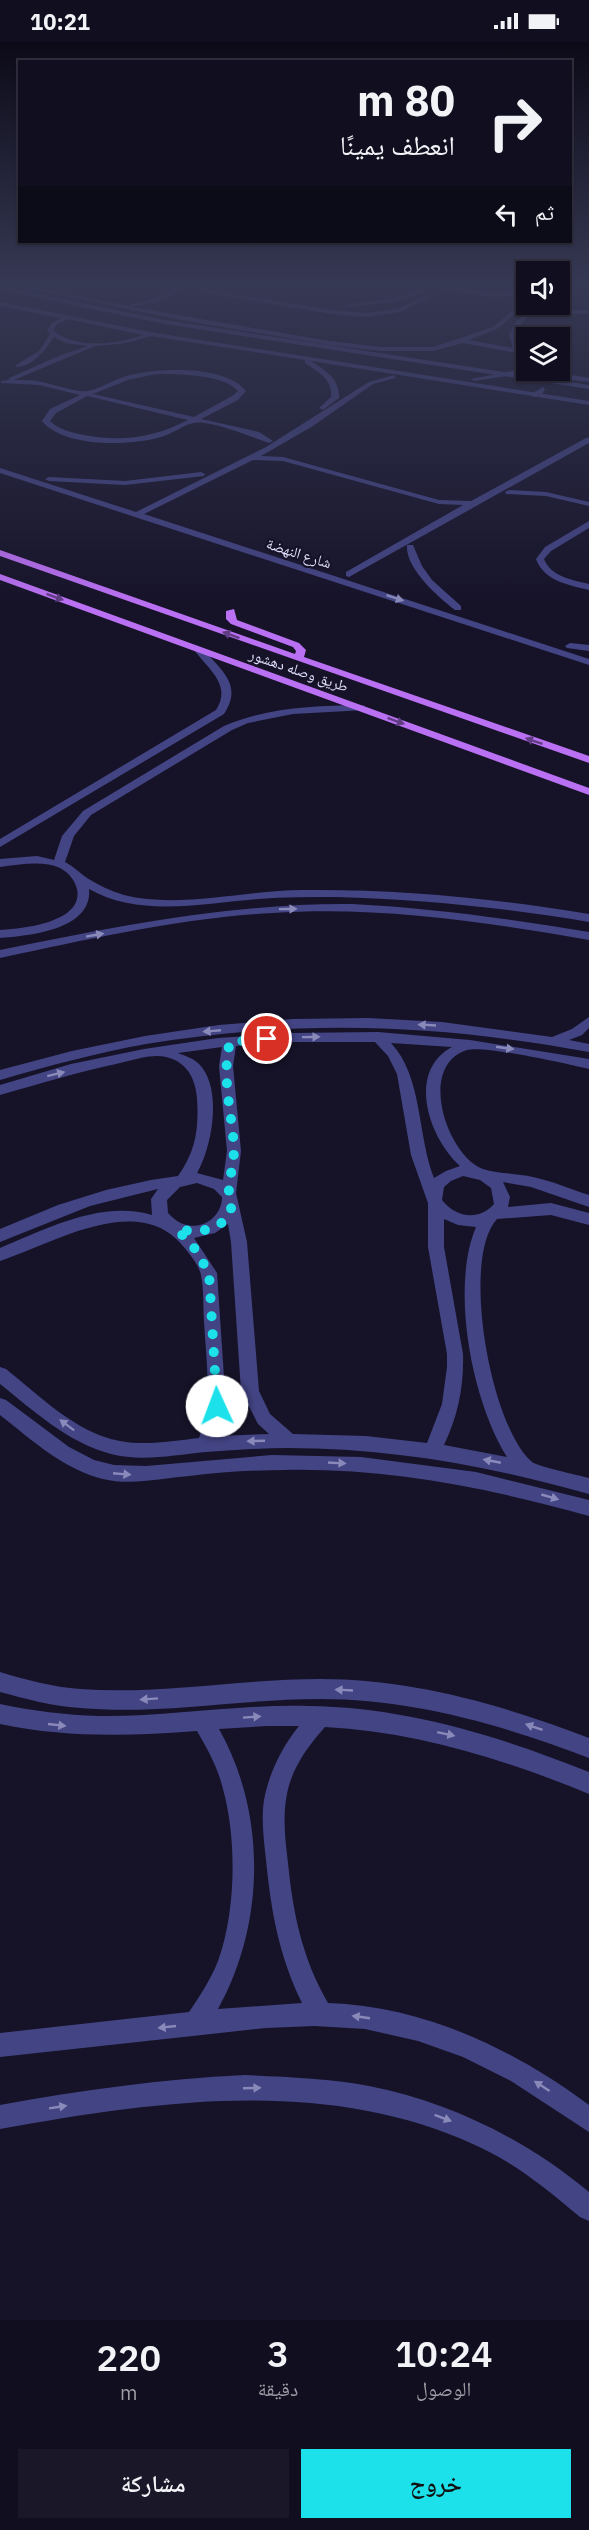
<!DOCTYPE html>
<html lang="ar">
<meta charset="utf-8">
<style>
:root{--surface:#100e1f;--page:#191728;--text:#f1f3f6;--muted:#9c9ca4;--line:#302e3d;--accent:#1ce1ea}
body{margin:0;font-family:"IBM Plex Sans","Noto Naskh Arabic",sans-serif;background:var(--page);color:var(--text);direction:rtl;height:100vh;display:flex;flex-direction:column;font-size:22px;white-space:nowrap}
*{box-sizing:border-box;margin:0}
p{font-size:20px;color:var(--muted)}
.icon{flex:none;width:33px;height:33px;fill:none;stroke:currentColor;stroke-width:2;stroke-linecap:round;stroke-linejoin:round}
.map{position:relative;height:2278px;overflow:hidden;direction:ltr}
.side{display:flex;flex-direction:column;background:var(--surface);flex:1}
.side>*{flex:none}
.banner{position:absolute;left:18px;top:18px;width:554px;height:183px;border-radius:0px;box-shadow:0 2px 4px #0004,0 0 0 2px var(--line);direction:rtl;background:#100e1f;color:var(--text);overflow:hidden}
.fabs{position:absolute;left:516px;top:219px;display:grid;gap:12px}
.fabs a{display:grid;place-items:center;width:54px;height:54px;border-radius:0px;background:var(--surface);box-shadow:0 2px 4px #0004,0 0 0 2px var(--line);font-size:30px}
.pin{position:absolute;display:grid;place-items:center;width:51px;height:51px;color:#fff;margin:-26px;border:3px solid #fff;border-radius:50%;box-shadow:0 2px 6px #0007}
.me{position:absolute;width:66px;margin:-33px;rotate:358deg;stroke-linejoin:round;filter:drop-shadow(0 0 4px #0008)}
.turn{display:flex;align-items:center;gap:21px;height:126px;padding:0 18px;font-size:27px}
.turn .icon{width:78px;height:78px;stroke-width:2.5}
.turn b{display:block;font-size:42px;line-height:51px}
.then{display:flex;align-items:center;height:57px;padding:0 18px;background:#0003;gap:12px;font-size:22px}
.eta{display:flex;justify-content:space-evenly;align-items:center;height:102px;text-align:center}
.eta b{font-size:36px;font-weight:600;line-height:42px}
.cta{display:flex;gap:12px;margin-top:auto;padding:12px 18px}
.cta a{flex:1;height:69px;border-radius:0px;background:var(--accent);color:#111;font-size:24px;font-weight:600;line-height:69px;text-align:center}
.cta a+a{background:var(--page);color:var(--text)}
.status{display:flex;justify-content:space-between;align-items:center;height:42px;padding:0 30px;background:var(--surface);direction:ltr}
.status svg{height:16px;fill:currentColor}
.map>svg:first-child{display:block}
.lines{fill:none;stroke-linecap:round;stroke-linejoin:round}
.minor{fill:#434484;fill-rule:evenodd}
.tertiary{fill:#434484;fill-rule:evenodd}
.primary{fill:#ba70f2;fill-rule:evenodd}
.oneway{fill:#603d83}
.oneway2{fill:#8a8aba}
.route{stroke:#1ce1ea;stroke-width:10;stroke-dasharray:0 18}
.labels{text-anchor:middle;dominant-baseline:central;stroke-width:4.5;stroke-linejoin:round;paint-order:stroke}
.far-street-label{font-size:15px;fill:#e0dffc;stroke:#161329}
</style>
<div class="status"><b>10:21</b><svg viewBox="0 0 49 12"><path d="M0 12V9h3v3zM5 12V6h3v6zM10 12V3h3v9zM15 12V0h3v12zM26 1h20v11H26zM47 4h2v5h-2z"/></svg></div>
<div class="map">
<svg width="589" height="2278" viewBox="0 0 589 2278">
<rect width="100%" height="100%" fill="#161329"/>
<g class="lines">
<path class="minor" d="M 14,244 L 25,244 L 130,264 L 130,262 L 153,257 L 177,246 L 179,249 L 157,260 L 132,265 L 329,299 L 381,305 L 433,305 L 493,285 L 526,258 L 527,262 L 497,287 L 469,298 L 513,306 L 509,293 L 514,282 L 534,262 L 541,262 L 519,284 L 515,293 L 519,305 L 526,313 L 526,319 L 517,311 L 463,301 L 433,309 L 381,309 L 329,303 L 175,277 Z
M 448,245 L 491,251 L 526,249 L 526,253 L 491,255 L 446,248 Z
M 203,247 L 332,268 L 366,271 L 398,267 L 430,251 L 435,252 L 401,270 L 366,275 L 332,272 L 201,250 Z
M 422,247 L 424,250 L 394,260 L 346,265 L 343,263 L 393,256 Z
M 560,249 L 563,251 L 563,257 L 560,259 Z
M 0,260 L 150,290 L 589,359 L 589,363 L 311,319 C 325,328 340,337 339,356 L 323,368 L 319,366 L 331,355 C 333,337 318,330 305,321 L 305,318 L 151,294 L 126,301 L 95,304 L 14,338 C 23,338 33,338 42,340 C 53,342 77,351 87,349 C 100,347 113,338 126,334 C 155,326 225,322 246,349 L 238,358 L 201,377 L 259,390 L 273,399 L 269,401 C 255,396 208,377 194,381 C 183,383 172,392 161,395 C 131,404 64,406 42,379 L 50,367 L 80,353 L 39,343 L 1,341 L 1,339 L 8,338 L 9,336 L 61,313 L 88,304 L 66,301 L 54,295 C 46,308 32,325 16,325 L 16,323 L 39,309 L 50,292 L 47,288 L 52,281 L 61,276 L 0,264 ZM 68,277 L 143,293 C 118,302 75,308 53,288 L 56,283 ZM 156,332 C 178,332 223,332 238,349 L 232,354 L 194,375 L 93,352 L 128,338 ZM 87,354 L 188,378 C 153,396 122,400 84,393 C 71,390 59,388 50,379 L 56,371 Z
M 546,268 L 589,268 L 589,272 L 544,271 Z
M 526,323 L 526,327 L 514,333 L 474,339 L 471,337 L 512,329 Z
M 541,328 L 589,336 L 589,340 L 563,337 Z
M 394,333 L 396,336 L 373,342 L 313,384 L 261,414 L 283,415 L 439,458 L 471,459 L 586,396 L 589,396 L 589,401 L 349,535 L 346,534 L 346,530 L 463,463 L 439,462 L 283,419 L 253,418 L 144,472 L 589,617 L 589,623 L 0,431 L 0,426 L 136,470 L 266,405 L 369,340 Z
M 201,430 L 205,432 L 204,434 L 125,443 L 49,439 L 45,437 L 49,435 L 125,439 Z
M 509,448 L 546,450 L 589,460 L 589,464 L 546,454 L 506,452 L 505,450 Z
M 589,479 L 589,486 L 551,509 L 544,517 C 551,535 573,538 589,542 L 589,548 C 569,543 544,539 536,517 L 545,505 Z
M 407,503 L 413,503 L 422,524 L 432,538 L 461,564 L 461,568 L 455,568 C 438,555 405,526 407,503 Z
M 570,601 L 589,603 L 589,609 L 567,606 L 565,604 Z
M 197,607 L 203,607 C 222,629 243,643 224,672 L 0,805 L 0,797 L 216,668 C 232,643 209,628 195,609 Z
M 361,663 L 365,664 L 365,668 L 293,672 L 248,681 L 232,688 L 91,773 L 74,794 L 65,820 C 73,824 80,831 87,836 C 98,843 111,849 124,853 C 179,867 246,848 302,848 C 398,847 494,856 589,872 L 589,880 C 505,866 421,857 336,855 C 310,855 284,855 258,857 C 203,861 140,876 89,847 C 93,888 28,894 0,896 L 0,888 C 21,887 84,881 77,847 C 75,838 68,830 60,826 C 42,818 19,823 0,825 L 0,817 L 37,814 L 54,818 L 62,794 L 83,769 L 224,684 C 269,665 314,664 361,663 Z
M 352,862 C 432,866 510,877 589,890 L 589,898 C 485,880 379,864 273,871 C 181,876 90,897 0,916 L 0,908 C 117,884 232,861 352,862 Z
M 589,975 L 589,986 L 582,993 L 569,998 L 589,1002 L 589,1010 C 437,982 299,977 146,1002 C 96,1011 48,1024 0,1038 L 0,1028 L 72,1009 L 145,994 L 219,983 L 293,977 L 368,976 L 442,980 L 552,995 L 572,987 Z
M 378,990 L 470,998 L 589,1017 L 589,1027 C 567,1022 484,1003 467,1008 C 416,1024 448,1115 483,1127 C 498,1132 517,1131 533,1135 C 552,1139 570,1147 589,1153 L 589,1165 L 531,1145 L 503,1140 L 510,1155 L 508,1165 L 551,1161 L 589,1171 L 589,1183 L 551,1173 L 497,1177 C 460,1217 491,1386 532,1420 C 539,1425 578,1433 589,1436 L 589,1452 C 490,1424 391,1406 288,1406 C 261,1406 233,1408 206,1410 C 174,1413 142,1420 111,1412 C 67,1400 34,1369 0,1342 L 0,1325 L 6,1327 C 40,1354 76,1391 120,1399 C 146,1404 173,1399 199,1396 C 213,1358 206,1318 204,1279 C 203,1264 204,1248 201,1233 C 199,1223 189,1211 182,1203 C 137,1149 50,1203 0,1219 L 0,1206 C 46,1187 101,1158 152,1173 L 151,1157 L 158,1147 L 90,1164 L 0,1200 L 0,1187 L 58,1163 L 106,1148 L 151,1138 L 178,1134 C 196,1109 199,1086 197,1056 C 195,1032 183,1015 157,1014 C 144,1014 129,1019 116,1022 C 77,1030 39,1042 0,1053 L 0,1043 L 71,1022 L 144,1007 L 218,996 L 293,991 ZM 293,1000 L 375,1000 L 388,1014 L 397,1032 L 411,1113 L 428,1161 L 428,1205 L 447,1312 L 447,1325 L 442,1362 L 427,1401 L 366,1394 L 293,1392 L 270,1372 L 259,1349 L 247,1200 L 236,1151 L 241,1109 L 233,1024 L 236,1004 ZM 391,1001 L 452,1005 C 406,1030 429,1096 460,1124 L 446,1129 L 434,1136 C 417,1093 423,1035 391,1001 ZM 222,1005 L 219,1024 L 227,1109 L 223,1138 L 197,1131 C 212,1105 223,1046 199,1022 C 194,1017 186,1014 178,1011 ZM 463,1134 L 480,1138 L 491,1146 L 494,1162 C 479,1179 456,1176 442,1158 L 444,1145 L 451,1139 ZM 197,1141 L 214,1147 L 222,1155 C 222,1175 202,1189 183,1182 C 177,1180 172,1175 168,1171 L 167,1158 L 180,1145 ZM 444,1177 L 458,1183 L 476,1185 C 450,1246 472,1360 507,1415 L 444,1403 C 458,1374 464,1344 463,1312 L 444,1205 ZM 228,1182 L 231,1200 L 241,1349 L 258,1382 L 269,1392 L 218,1394 L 226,1364 L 217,1231 L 194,1196 L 215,1191 Z
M 0,1356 L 6,1358 L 69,1405 L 94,1418 L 114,1423 L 146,1424 L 272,1413 L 361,1415 L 476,1430 L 589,1458 L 589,1474 C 489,1446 388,1426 285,1428 C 253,1428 221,1430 189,1434 C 161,1436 132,1444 103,1437 C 63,1427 32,1398 0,1373 Z
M 0,1630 C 26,1638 53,1645 80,1647 C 160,1653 240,1637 320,1637 C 413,1637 503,1663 589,1696 L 589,1716 C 503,1683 413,1657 320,1657 C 240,1657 160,1673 80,1666 C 52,1664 26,1657 0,1650 Z
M 0,1662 C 33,1669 65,1673 99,1674 C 169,1675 238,1662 308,1664 C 405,1665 499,1694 589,1730 L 589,1752 C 504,1717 417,1690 325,1685 C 309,1703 294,1723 288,1747 C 282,1772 285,1796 288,1821 C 293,1871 302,1916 328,1961 C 424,1964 513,2007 589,2063 L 589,2090 L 511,2039 L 463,2015 L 418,1999 L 365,1987 L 315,1984 L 266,1986 L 0,2015 L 0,1991 L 189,1970 C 200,1954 211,1937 218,1919 C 236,1870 237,1797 223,1747 C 218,1726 208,1708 197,1689 C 130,1694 66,1696 0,1682 ZM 267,1684 L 299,1684 C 282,1705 269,1731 264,1758 C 261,1778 264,1799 266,1818 C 271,1869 279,1914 302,1961 L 218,1967 C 265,1883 267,1772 219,1687 Z
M 245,2033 C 286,2035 328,2036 369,2044 C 450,2060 525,2097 589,2150 L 589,2179 L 580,2175 C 548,2148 514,2120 475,2103 C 325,2034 157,2059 0,2087 L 0,2063 C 82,2048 162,2037 245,2033 Z"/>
<path class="tertiary" d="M 0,244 L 165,278 L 589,343 L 589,347 L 165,282 L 0,248 Z
M 543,345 L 545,348 L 539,355 L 533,355 L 533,351 Z"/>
<path class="primary" d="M 0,508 L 295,612 L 296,609 L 293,605 L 231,582 L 226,577 L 226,569 L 234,567 L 237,578 L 299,601 L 306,608 L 304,615 L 589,714 L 589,721 L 0,514 Z
M 0,532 L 589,746 L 589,753 L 0,538 Z"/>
</g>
<defs><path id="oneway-solid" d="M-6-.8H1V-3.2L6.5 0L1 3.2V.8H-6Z" transform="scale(1.5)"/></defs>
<g class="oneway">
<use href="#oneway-solid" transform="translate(55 555) rotate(20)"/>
<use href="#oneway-solid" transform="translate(231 593) rotate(-160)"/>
<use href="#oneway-solid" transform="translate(396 679) rotate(20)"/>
<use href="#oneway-solid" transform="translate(534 699) rotate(-161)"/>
</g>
<g class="oneway2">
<use href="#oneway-solid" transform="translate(395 556) rotate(18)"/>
<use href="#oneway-solid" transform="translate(288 867) rotate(-1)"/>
<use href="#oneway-solid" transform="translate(95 893) rotate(-10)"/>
<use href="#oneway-solid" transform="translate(427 983) rotate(-177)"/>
<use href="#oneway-solid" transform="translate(212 989) rotate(175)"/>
<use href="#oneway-solid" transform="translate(311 995) rotate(-1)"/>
<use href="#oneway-solid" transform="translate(505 1006) rotate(8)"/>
<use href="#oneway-solid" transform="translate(56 1032) rotate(-14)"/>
<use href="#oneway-solid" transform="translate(67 1383) rotate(-143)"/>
<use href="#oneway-solid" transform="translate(256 1399) rotate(178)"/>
<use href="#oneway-solid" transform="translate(492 1419) rotate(-169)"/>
<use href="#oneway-solid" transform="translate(337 1421) rotate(3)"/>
<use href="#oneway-solid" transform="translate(122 1432) rotate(5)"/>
<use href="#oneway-solid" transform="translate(550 1455) rotate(16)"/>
<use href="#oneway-solid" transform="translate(344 1648) rotate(-177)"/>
<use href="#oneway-solid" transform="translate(149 1657) rotate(176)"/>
<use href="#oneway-solid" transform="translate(252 1675) rotate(-4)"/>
<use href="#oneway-solid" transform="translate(57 1683) rotate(6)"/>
<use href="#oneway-solid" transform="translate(534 1685) rotate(-161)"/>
<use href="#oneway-solid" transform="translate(446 1692) rotate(12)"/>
<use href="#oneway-solid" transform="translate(361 1975) rotate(-172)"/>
<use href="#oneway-solid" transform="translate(167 1985) rotate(174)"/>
<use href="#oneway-solid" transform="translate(542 2044) rotate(-147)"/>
<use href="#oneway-solid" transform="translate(252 2046) rotate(-2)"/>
<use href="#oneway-solid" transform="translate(58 2065) rotate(-9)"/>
<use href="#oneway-solid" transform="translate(443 2076) rotate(21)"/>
</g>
<linearGradient id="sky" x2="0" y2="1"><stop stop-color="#0c0a17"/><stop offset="0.43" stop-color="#363954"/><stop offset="1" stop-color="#363954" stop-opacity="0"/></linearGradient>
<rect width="589" height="563" fill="url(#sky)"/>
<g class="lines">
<path class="route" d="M 217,1364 L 209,1231 L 195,1207 L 177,1187 C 195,1191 217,1190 228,1174 C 235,1164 228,1157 229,1147 C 230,1133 234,1120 234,1106 C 232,1071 221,1034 230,1000 L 267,997"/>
</g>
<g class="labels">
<g class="far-street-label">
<text transform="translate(299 511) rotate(18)">شارع النهضة</text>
<text transform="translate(299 628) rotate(19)">طريق وصله دهشور</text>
</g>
</g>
</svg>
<div class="fabs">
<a><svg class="icon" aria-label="sound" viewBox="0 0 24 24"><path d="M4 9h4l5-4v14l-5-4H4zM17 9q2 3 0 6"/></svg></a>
<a><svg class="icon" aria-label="layers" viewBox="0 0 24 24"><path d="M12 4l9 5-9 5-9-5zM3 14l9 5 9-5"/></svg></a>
</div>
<div class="pin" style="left:267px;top:997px;background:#d93025"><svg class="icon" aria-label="arrive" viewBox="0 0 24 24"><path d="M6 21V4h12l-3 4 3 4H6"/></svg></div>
<svg class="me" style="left:217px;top:1364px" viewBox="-20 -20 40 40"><circle r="19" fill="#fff"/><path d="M0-13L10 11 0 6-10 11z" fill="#1ce1ea"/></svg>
<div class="banner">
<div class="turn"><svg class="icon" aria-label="right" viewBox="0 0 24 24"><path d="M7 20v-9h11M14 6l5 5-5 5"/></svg><div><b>80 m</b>انعطف يمينًا</div></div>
<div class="then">ثم<svg class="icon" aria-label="left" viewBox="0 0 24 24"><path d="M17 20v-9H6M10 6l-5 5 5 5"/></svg></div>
</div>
</div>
<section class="side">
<div class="eta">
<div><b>10:24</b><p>الوصول</p></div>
<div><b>3</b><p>دقيقة</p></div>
<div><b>220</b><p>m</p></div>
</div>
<div class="cta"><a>خروج</a><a>مشاركة</a></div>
</section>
